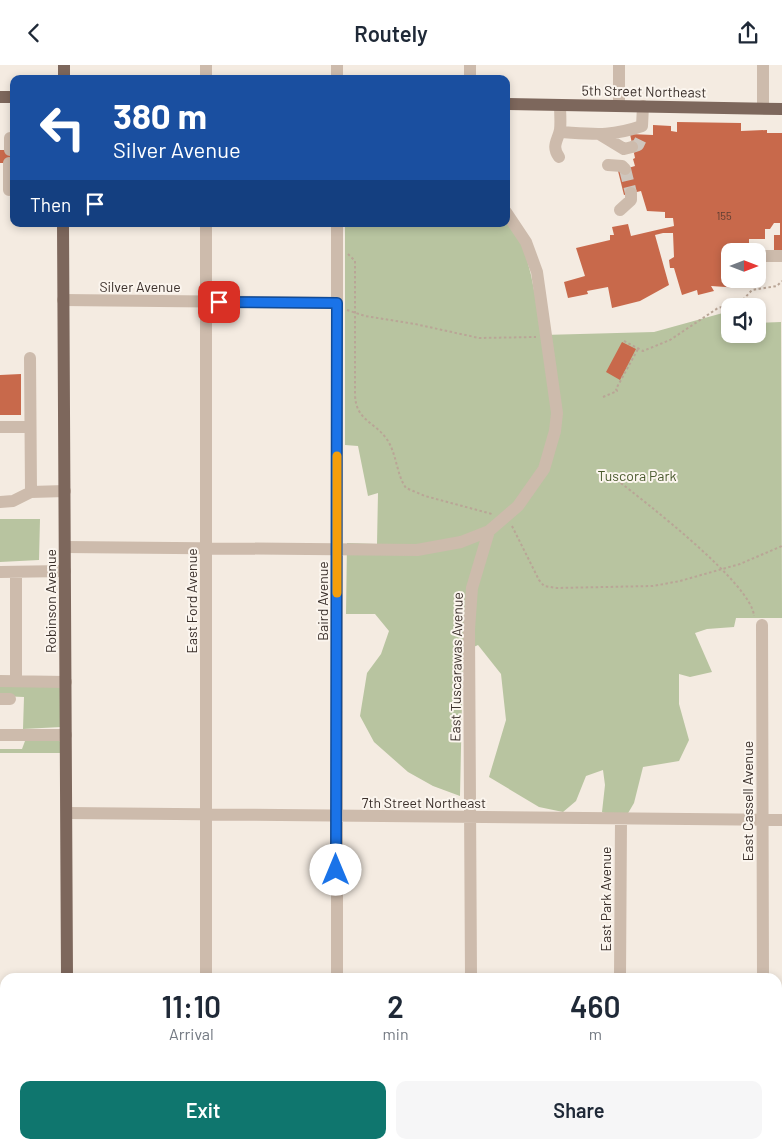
<!DOCTYPE html>
<style>
:root{--surface:#fff;--page:#f6f6f7;--text:#1f2937;--muted:#747a83;--accent:#0f766e}
body{margin:0;font-family:Barlow,sans-serif;background:var(--page);color:var(--text);height:100vh;display:flex;flex-direction:column;font-size:19px;white-space:nowrap}
*{box-sizing:border-box;margin:0}
p{font-size:16px;color:var(--muted)}
.icon{flex:none;width:28px;height:28px;fill:none;stroke:currentColor;stroke-width:2;stroke-linecap:round;stroke-linejoin:round}
.map{position:relative;flex:1;overflow:hidden}
.panel{position:absolute;left:0px;top:908px;width:782px;height:176px;display:flex;flex-direction:column;background:var(--surface);border-radius:15px 15px 0 0;box-shadow:0 2px 8px #0003}
.panel>*{flex:none}
.top-card{position:absolute;left:10px;top:10px;width:500px;height:152px;border-radius:10px;box-shadow:0 2px 8px #0003;background:#1a4fa0;color:#fff;overflow:hidden}
.needle{width:32px;rotate:90deg}
.controls{position:absolute;left:721px;top:178px;display:grid;gap:10px}
.controls a{display:grid;place-items:center;width:45px;height:45px;border-radius:10px;background:var(--surface);box-shadow:0 2px 8px #0003;font-size:25px}
.pin{position:absolute;display:grid;place-items:center;width:42px;height:42px;color:#fff;margin:-21px;border-radius:10px;box-shadow:0 2px 8px #0006}
.me{position:absolute;width:55px;margin:-28px;rotate:0deg;stroke-linejoin:round;filter:drop-shadow(0 0 4px #0008)}
.turn{display:flex;align-items:center;gap:18px;height:105px;padding:0 20px;font-size:22px}
.turn .icon{width:65px;height:65px;stroke-width:2.5}
.turn b{display:block;font-size:35px;line-height:42px}
.then{display:flex;align-items:center;height:48px;padding:0 20px;background:#0003;gap:10px;font-size:19px}
.eta{display:flex;justify-content:space-evenly;align-items:center;height:85px;text-align:center}
.eta b{font-size:30px;font-weight:600;line-height:35px}
.button{display:flex;gap:10px;margin-top:auto;padding:10px 20px}
.button a{flex:1;height:58px;border-radius:10px;background:var(--accent);color:#fff;font-size:20px;font-weight:600;line-height:58px;text-align:center}
.button a+a{background:var(--page);color:var(--text)}
header{display:flex;justify-content:space-between;align-items:center;height:65px;padding:0 20px;background:var(--surface);font-size:22px;font-weight:600}
.map>svg:first-child{display:block}
.green{fill:#b8c4a0}
.building{fill:#c8694b}
.lines{fill:none;stroke-linecap:round;stroke-linejoin:round}
.minor-tunnel{stroke:#cfc6bd;stroke-width:12;stroke-dasharray:12 6;stroke-linecap:butt}
.path{stroke:#b9a596;stroke-width:2;stroke-dasharray:2.5 2.5;stroke-linecap:butt}
.minor{stroke:#cdbbac;stroke-width:12}
.major{stroke:#7d675c;stroke-width:12}
.route-casing{stroke:#114b97;stroke-width:12}
.route{stroke:#1a73e8;stroke-width:9}
.slow{stroke:#f59e0b;stroke-width:9}
.labels{text-anchor:middle;dominant-baseline:central;stroke-width:4;stroke-linejoin:round;paint-order:stroke}
.number-label{font-size:11px;fill:#5e3e33}
.street-label{font-size:14px;fill:#3b302b;stroke:#fbf5ee}
.park-label{font-size:14px;fill:#4a5a2e;stroke:#fbf5ee}
</style>
<header><svg class="icon" aria-label="back" viewBox="0 0 24 24"><path d="M15 5l-7 7 7 7"/></svg>Routely<svg class="icon" aria-label="share" viewBox="0 0 24 24"><path d="M12 15V3M7 8l5-5 5 5M5 13v7h14v-7"/></svg></header>
<div class="map">
<svg width="782" height="1083" viewBox="0 0 782 1083">
<rect width="100%" height="100%" fill="#f4ebe1"/>
<path class="green" d="M 506,152 L 522,176 L 531,210 L 543,270 L 654,267 L 730,246 L 730,269 L 758,269 L 758,258 L 781,257 L 782,553 L 736,553 L 734,562 L 707,564 L 695,568 L 712,607 L 690,612 L 679,609 L 679,639 L 689,675 L 679,696 L 643,702 L 634,738 L 624,755 L 602,747 L 605,720 L 603,705 L 586,711 L 576,736 L 563,747 L 539,742 L 489,712 L 506,655 L 501,609 L 478,580 L 463,587 L 460,731 L 433,721 L 408,707 L 374,677 L 360,651 L 367,608 L 381,589 L 389,566 L 375,549 L 346,549 L 347,478 L 377,479 L 378,428 L 368,431 L 358,381 L 345,380 L 345,159 L 506,159 Z
M 0,454 L 40,454 L 39,495 L 0,497 Z
M 0,621 L 60,622 L 61,662 L 23,664 L 24,632 L 0,631 Z
M 56,674 L 61,677 L 61,688 L 0,688 L 0,684 L 22,684 L 25,676 Z"/>
<path class="building" d="M 677,57 L 741,58 L 741,66 L 767,65 L 767,68 L 782,68 L 782,187 L 774,186 L 774,170 L 780,170 L 780,158 L 774,158 L 770,164 L 765,164 L 765,174 L 749,174 L 749,186 L 730,186 L 730,214 L 740,214 L 740,223 L 711,221 L 714,226 L 698,230 L 697,225 L 682,230 L 674,203 L 670,203 L 669,195 L 674,192 L 673,168 L 663,168 L 655,170 L 669,220 L 640,236 L 612,243 L 608,222 L 587,226 L 588,229 L 568,233 L 564,217 L 585,211 L 576,183 L 610,175 L 610,170 L 614,170 L 612,162 L 628,159 L 631,171 L 674,161 L 673,153 L 665,153 L 665,147 L 647,146 L 641,126 L 624,130 L 618,106 L 635,101 L 633,94 L 635,93 L 630,69 L 653,70 L 653,60 L 671,61 L 671,66 L 677,67 Z
M 0,85 L 14,85 L 14,98 L 0,98 Z
M 622,277 L 636,284 L 620,315 L 606,307 Z
M 21,309 L 21,350 L 0,350 L 0,310 Z"/>
<g class="lines">
<path class="minor-tunnel" d="M 632,82 L 638,80 L 643,70
M 625,104 L 631,128"/>
<path class="path" d="M 348,189 L 355,196 L 355,330 C 356,355 373,356 386,373 C 397,388 396,409 406,423 L 425,431 L 492,449
M 347,245 L 365,251 L 415,259 L 479,273 L 536,272
M 624,276 L 643,286 L 670,275 L 718,243 L 741,237 L 752,225 L 777,221 L 782,216
M 603,332 L 617,326 L 616,324 L 638,284
M 617,415 C 645,437 752,519 754,551
M 512,461 L 539,515 L 544,521 L 557,523 L 653,521 L 680,516 L 740,499 L 782,481"/>
<path class="minor" d="M 206,0 L 206,14
M 337,0 L 337,14
M 470,0 L 470,14
M 619,0 L 619,41
M 763,0 L 763,43
M 560,67 C 593,69 610,72 642,61 L 643,41
M 601,70 L 624,84 L 632,82
M 10,85 L 10,73
M 559,92 C 551,81 558,75 560,65 C 561,57 560,48 560,40
M 608,100 L 622,101 L 625,104
M 9,125 L 9,98
M 620,145 L 631,135 L 631,128
M 206,159 L 206,912
M 762,191 L 782,191
M 63,235 L 337,238
M 30,293 L 31,427 L 65,426
M 0,362 L 30,362
M 0,437 L 13,436 L 31,427
M 65,482 L 417,485 L 461,477 L 489,466
M 0,507 L 65,506
M 16,507 L 16,616
M 762,560 L 763,912
M 0,616 L 66,617
M 0,634 L 10,634
M 0,670 L 66,670
M 67,748 L 782,755
M 337,912 L 337,159
M 471,912 L 469,564 L 472,523 L 489,466 L 518,441 L 544,404 L 555,366 L 557,348 L 537,207 L 526,177 L 506,147
M 620,912 L 621,755
M 0,1016 L 5,1016
M 778,1022 L 782,1022
M 205,1079 L 205,1083
M 337,1079 L 337,1083
M 470,1083 L 470,1079
M 619,1083 L 619,1079
M 763,1083 L 763,1079"/>
<path class="major" d="M 64,14 L 64,0
M 0,32 L 14,32
M 506,39 L 782,44
M 63,159 L 67,912
M 68,1079 L 68,1083"/>
</g>
<g class="lines">
<g class="route-casing">
<path id="route" d="M 219,237 L 337,238 L 336,805"/>
</g>
<use href="#route" class="route"/>
<path class="slow" d="M 337,528 L 337,391"/>
</g>
<g class="labels">
<g class="number-label">
<text x="724" y="150">155</text>
</g>
<g class="street-label">
<text transform="translate(644 26) rotate(1)">5th Street Northeast</text>
<text x="140" y="221">Silver Avenue</text>
<text transform="translate(50 536) rotate(-90)">Robinson Avenue</text>
<text transform="translate(191 536) rotate(-90)">East Ford Avenue</text>
<text transform="translate(322 536) rotate(-90)">Baird Avenue</text>
<text transform="translate(456 602) rotate(-89)">East Tuscarawas Avenue</text>
<text transform="translate(747 736) rotate(-90)">East Cassell Avenue</text>
<text x="424" y="737">7th Street Northeast</text>
<text transform="translate(605 834) rotate(-90)">East Park Avenue</text>
</g>
<g class="park-label">
<text x="637" y="410">Tuscora Park</text>
</g>
</g>
</svg>
<div class="controls">
<a><svg class="needle" viewBox="-14 -14 28 28"><path d="M0-13l5 13h-10z" fill="#e53935"/><path d="M0 13l5-13h-10z" fill="#747a83"/></svg></a>
<a><svg class="icon" aria-label="sound" viewBox="0 0 24 24"><path d="M4 9h4l5-4v14l-5-4H4zM17 9q2 3 0 6"/></svg></a>
</div>
<div class="pin" style="left:219px;top:237px;background:#d93025"><svg class="icon" aria-label="arrive" viewBox="0 0 24 24"><path d="M6 21V4h12l-3 4 3 4H6"/></svg></div>
<svg class="me" style="left:336px;top:805px" viewBox="-20 -20 40 40"><circle r="19" fill="#fff"/><path d="M0-13L10 11 0 6-10 11z" fill="#1a73e8"/></svg>
<div class="top-card">
<div class="turn"><svg class="icon" aria-label="left" viewBox="0 0 24 24"><path d="M17 20v-9H6M10 6l-5 5 5 5"/></svg><div><b>380 m</b>Silver Avenue</div></div>
<div class="then">Then<svg class="icon" aria-label="arrive" viewBox="0 0 24 24"><path d="M6 21V4h12l-3 4 3 4H6"/></svg></div>
</div>
<section class="panel">
<div class="eta">
<div><b>11:10</b><p>Arrival</p></div>
<div><b>2</b><p>min</p></div>
<div><b>460</b><p>m</p></div>
</div>
<div class="button"><a>Exit</a><a>Share</a></div>
</section>
</div>
